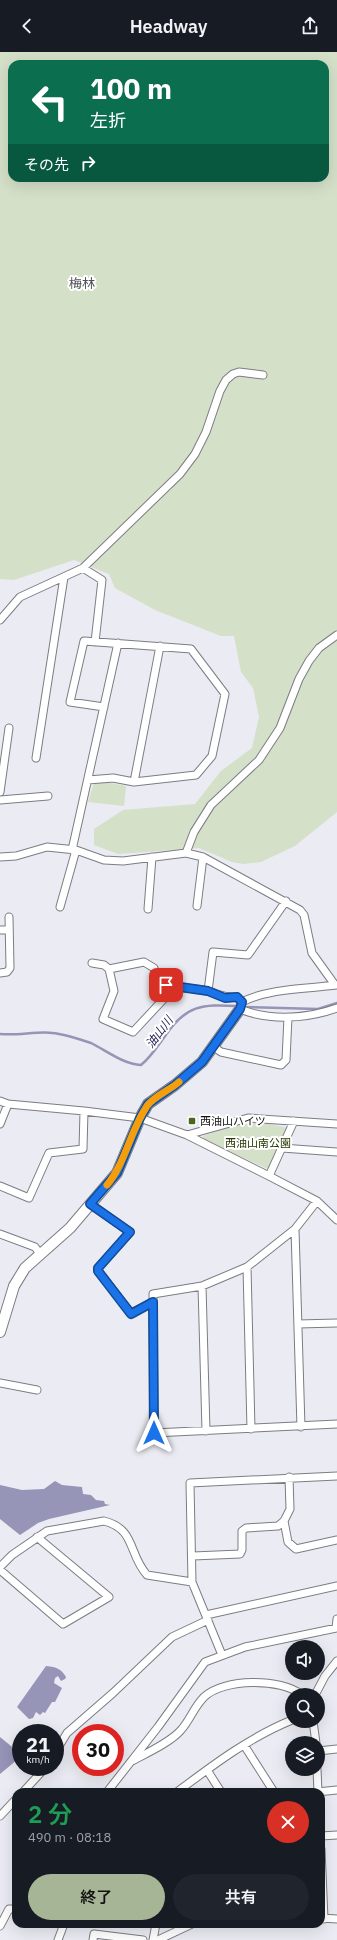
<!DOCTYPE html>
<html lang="ja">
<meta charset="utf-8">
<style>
:root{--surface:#171b24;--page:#20242c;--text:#f1f3f6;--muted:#9ea1a6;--accent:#a6b595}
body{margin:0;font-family:"IBM Plex Sans","Noto Sans JP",sans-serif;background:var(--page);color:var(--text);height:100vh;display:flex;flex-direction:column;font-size:15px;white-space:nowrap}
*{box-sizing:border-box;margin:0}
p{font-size:13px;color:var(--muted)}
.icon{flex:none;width:22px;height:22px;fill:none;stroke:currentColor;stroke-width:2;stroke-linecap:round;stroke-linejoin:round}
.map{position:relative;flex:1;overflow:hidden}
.side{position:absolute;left:12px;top:1736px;width:313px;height:140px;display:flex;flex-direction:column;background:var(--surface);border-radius:12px;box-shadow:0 4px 16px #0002}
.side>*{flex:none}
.hud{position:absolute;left:8px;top:8px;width:321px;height:122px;border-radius:12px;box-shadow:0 4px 16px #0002;background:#0b6e4f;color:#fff;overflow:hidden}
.fabs{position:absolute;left:285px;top:1588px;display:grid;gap:8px}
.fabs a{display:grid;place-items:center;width:40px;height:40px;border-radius:50%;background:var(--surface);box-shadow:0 4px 16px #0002;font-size:20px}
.speed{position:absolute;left:12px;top:1672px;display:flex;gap:8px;font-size:20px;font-weight:700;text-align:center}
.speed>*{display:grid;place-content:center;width:52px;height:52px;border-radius:50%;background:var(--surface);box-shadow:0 4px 16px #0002;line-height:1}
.speed small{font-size:10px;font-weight:400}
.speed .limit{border:6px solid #d22;background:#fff;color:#111}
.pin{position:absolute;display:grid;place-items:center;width:34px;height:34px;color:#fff;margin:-17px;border-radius:8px;box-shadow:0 2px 6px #0006}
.me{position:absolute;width:44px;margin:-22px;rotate:0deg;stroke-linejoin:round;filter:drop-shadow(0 0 3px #0008)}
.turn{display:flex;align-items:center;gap:14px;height:84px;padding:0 16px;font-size:18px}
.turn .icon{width:52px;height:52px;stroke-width:2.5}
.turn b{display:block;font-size:28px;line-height:34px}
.then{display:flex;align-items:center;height:38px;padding:0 16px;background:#0003;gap:8px;font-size:15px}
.round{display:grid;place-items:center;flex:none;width:42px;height:42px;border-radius:21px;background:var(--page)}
.headline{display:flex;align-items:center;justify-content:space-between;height:68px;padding:0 16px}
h1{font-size:24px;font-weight:600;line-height:30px;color:#1e9e55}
.primary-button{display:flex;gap:8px;margin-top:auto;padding:8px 16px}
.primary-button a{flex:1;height:46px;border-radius:24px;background:var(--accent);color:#111;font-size:16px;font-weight:600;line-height:46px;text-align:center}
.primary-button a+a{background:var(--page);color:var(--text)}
header{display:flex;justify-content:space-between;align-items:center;height:52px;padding:0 16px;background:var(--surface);font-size:18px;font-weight:600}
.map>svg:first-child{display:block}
.green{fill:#d4e0c8;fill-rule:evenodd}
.water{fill:#9694b7}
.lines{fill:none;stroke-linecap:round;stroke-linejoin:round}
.stream{stroke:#9694b7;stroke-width:2.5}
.street-casing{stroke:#7c7c83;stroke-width:9}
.secondary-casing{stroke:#7c7c83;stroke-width:12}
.street{stroke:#fff;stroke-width:7}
.secondary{stroke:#fff;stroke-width:10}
.route-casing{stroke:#114b97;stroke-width:10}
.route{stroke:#1a73e8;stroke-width:7}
.slow{stroke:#f59e0b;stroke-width:7}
.poi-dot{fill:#4b691e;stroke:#fff;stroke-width:1.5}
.labels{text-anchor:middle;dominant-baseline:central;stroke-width:4;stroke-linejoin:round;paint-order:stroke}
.poi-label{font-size:11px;fill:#101012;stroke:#fff;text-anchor:start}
.park-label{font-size:11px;fill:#243902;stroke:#fff}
.water-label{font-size:12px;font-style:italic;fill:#2e2856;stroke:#fff}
.quarter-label{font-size:13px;fill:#515158;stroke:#fff}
</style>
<header><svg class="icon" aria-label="back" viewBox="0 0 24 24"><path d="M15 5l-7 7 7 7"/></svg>Headway<svg class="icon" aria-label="share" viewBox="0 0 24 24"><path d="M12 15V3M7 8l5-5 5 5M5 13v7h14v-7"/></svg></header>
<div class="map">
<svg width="337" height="1888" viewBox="0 0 337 1888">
<rect width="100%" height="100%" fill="#ebebf3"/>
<path class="green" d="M 0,0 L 337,0 L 337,760 L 295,794 L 261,810 L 244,812 L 232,810 L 199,796 L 118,802 L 94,793 L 94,777 L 123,758 L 195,752 L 221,719 L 252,696 L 259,665 L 253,636 L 241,620 L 234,584 L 221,584 L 155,558 L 115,536 L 109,522 L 74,508 L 14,528 L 0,527 ZM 12,12 L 325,12 L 325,126 L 12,126 Z
M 95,728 L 126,734 L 124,754 L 88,750 Z
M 250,1068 L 288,1076 L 268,1117 L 203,1087 L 203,1084 Z"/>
<path class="water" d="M 55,1429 L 62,1433 L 82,1435 L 83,1442 L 91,1443 L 96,1448 L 104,1449 L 105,1452 L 110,1453 L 49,1467 L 38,1471 L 20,1483 L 0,1467 L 0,1433 L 22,1438 L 44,1437 Z
M 46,1614 C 57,1615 61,1617 66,1625 L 65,1627 L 61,1629 L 58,1624 L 55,1626 L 54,1631 L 62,1636 L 55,1650 L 52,1650 L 45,1661 L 43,1660 L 40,1663 L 36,1660 L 33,1666 L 29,1667 L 17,1655 Z
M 0,1685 L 17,1699 L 19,1704 L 18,1707 L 0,1722 Z"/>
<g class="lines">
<path class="stream" d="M 242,955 L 318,957 L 337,951
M 0,982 C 22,984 43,977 64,983 C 73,985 82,988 91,991 C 107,999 123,1012 141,1013 C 151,1005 157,995 165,984 C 186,953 202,952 237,954"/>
<g class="street-casing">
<path id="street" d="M 83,516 L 180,422 L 195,402 L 206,380 L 220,339 L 226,328 L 233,322 L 239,320 L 263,323
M 0,568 L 20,545 L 83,516 L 102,528 L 95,590
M 36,706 L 64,525
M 88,728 L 113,726 L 134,730 L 196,723 L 212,704 L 225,642 L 191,597 L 84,589 L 70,650 L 104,655
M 134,730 L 160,594
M 0,740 L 9,676
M 0,748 L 48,744
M 72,798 L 118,591
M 186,801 L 194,780 L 211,753 L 259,708 L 280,676 L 299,627 L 309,609 L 319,596 L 337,583
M 0,805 L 16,804 L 47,795 L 76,798 L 104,808 L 123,809 L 186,801 L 203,805 L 300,858 L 304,863 L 312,901 L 335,933
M 197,854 L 203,805
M 60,855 L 76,798
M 148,857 L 152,805
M 0,878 L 9,878
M 92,911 L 104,913 L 109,917 L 114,939 L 103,967 L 133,980 L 174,936
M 109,917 L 144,910 L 154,916 L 157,931 C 174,935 190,936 207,939 C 220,942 222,946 237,945 L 242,950
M 0,921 L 7,920 L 10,916 L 9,865
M 208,939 L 213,900 L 248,903 L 286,849
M 242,950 C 270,936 306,937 337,933
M 241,953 L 240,957 C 269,969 307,967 337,956
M 214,995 L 221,1000 L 281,1013 L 286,1008 L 288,965
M 0,1049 L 8,1052 L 84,1059 L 140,1066 L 187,1083 L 269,1124 L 317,1149 L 337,1168
M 0,1072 L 8,1052
M 187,1083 L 248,1066 L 337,1072
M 282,1096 L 337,1100
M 269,1124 L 294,1069
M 0,1134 L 29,1146 L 49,1101 L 83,1097 L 84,1059
M 317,1149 L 295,1177 L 247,1215 L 202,1234 L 153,1242 L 154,1381 L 337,1372
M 90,1152 L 130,1180 L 98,1216 L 98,1219 L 131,1261 L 153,1250
M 295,1177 L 301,1375
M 0,1182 L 35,1195 L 40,1202
M 247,1215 L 251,1377
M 202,1234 L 206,1379
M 298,1272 L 337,1271
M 0,1331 L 37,1338
M 284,1469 L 288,1490 L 296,1497 L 337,1488
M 193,1504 L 240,1502 L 242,1498 L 242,1479 L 246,1476 L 278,1474 L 284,1469 L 290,1457 L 289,1425
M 0,1515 L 12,1503 L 47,1479 L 104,1469 C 136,1477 128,1502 147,1523 L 192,1530
M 0,1518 L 63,1572 L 109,1545 L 37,1485
M 206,1563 L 337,1534
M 336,1576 L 337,1567
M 222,1603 L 192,1530 L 190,1431 L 337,1424
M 315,1643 L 325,1624 L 337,1609
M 313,1669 L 316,1691
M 244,1693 L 274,1740
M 318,1699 L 337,1697
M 55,1701 L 67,1681 L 113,1641 L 172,1585 L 208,1568
M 132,1709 C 147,1701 171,1690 181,1678 C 190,1668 194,1655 204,1645 C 224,1626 281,1626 302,1643
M 317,1717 L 318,1740
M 207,1718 L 221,1740
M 23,1740 L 46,1715
M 107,1740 L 158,1675 L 205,1610 L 245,1595 L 337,1576
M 177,1740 C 213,1713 250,1685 292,1668
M 317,1740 L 337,1738
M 0,1764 L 16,1747
M 321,1784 L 337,1783
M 321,1797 L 324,1867
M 322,1866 L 337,1867
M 0,1874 L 9,1857 L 16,1857
M 58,1888 L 64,1872
M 93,1888 L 94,1882 L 143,1888
M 153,1888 L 156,1872
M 158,1888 L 192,1872"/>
</g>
<g class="secondary-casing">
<path id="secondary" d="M 0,1280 L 14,1234 L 25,1216 L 70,1176 L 117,1121 L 140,1066 L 148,1052 L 175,1033 L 202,1010 L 240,957"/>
</g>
<use href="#street" class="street"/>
<use href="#secondary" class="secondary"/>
</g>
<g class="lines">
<g class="route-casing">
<path id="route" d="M 154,1381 L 153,1250 L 131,1262 L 98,1219 L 98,1216 L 130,1180 L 90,1152 L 117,1121 L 140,1066 L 148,1052 L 175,1033 L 202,1010 L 240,957 L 242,950 L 237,945 L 225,946 L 208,939 L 166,933"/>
</g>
<use href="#route" class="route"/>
<path class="slow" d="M 107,1133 C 126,1110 130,1079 147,1054 C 154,1044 170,1038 179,1030"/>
</g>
<rect class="poi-dot" x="188" y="1065" width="8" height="8" rx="2"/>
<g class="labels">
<g class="poi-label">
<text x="200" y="1069">西油山ハイツ</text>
</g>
<g class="park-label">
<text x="258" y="1091">西油山南公園</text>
</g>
<g class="water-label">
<text transform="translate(159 980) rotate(-53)">油山川</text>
</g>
<g class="quarter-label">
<text x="82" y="231">梅林</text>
</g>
</g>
</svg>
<div class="fabs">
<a><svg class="icon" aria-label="sound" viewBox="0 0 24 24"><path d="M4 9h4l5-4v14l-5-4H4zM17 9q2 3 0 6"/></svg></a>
<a><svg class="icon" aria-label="search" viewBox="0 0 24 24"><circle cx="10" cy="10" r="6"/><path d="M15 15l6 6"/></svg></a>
<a><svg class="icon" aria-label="layers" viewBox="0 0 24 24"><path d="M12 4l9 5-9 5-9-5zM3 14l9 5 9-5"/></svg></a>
</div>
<div class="speed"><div>21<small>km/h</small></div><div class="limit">30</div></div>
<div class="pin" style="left:166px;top:933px;background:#d93025"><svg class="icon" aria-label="arrive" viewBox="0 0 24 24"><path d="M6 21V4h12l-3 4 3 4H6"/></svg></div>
<svg class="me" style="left:154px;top:1381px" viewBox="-20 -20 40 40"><path d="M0-17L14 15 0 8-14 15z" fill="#1a73e8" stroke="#fff" stroke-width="4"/></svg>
<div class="hud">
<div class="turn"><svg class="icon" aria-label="left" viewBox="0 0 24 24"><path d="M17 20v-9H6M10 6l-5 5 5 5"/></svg><div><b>100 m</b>左折</div></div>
<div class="then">その先<svg class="icon" aria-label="right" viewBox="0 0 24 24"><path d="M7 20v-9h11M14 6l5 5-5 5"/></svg></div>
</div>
<section class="side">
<div class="headline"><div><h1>2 分</h1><p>490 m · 08:18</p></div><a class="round" style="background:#d93025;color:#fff"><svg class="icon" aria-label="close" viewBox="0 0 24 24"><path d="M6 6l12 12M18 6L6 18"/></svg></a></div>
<div class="primary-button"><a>終了</a><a>共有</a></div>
</section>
</div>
